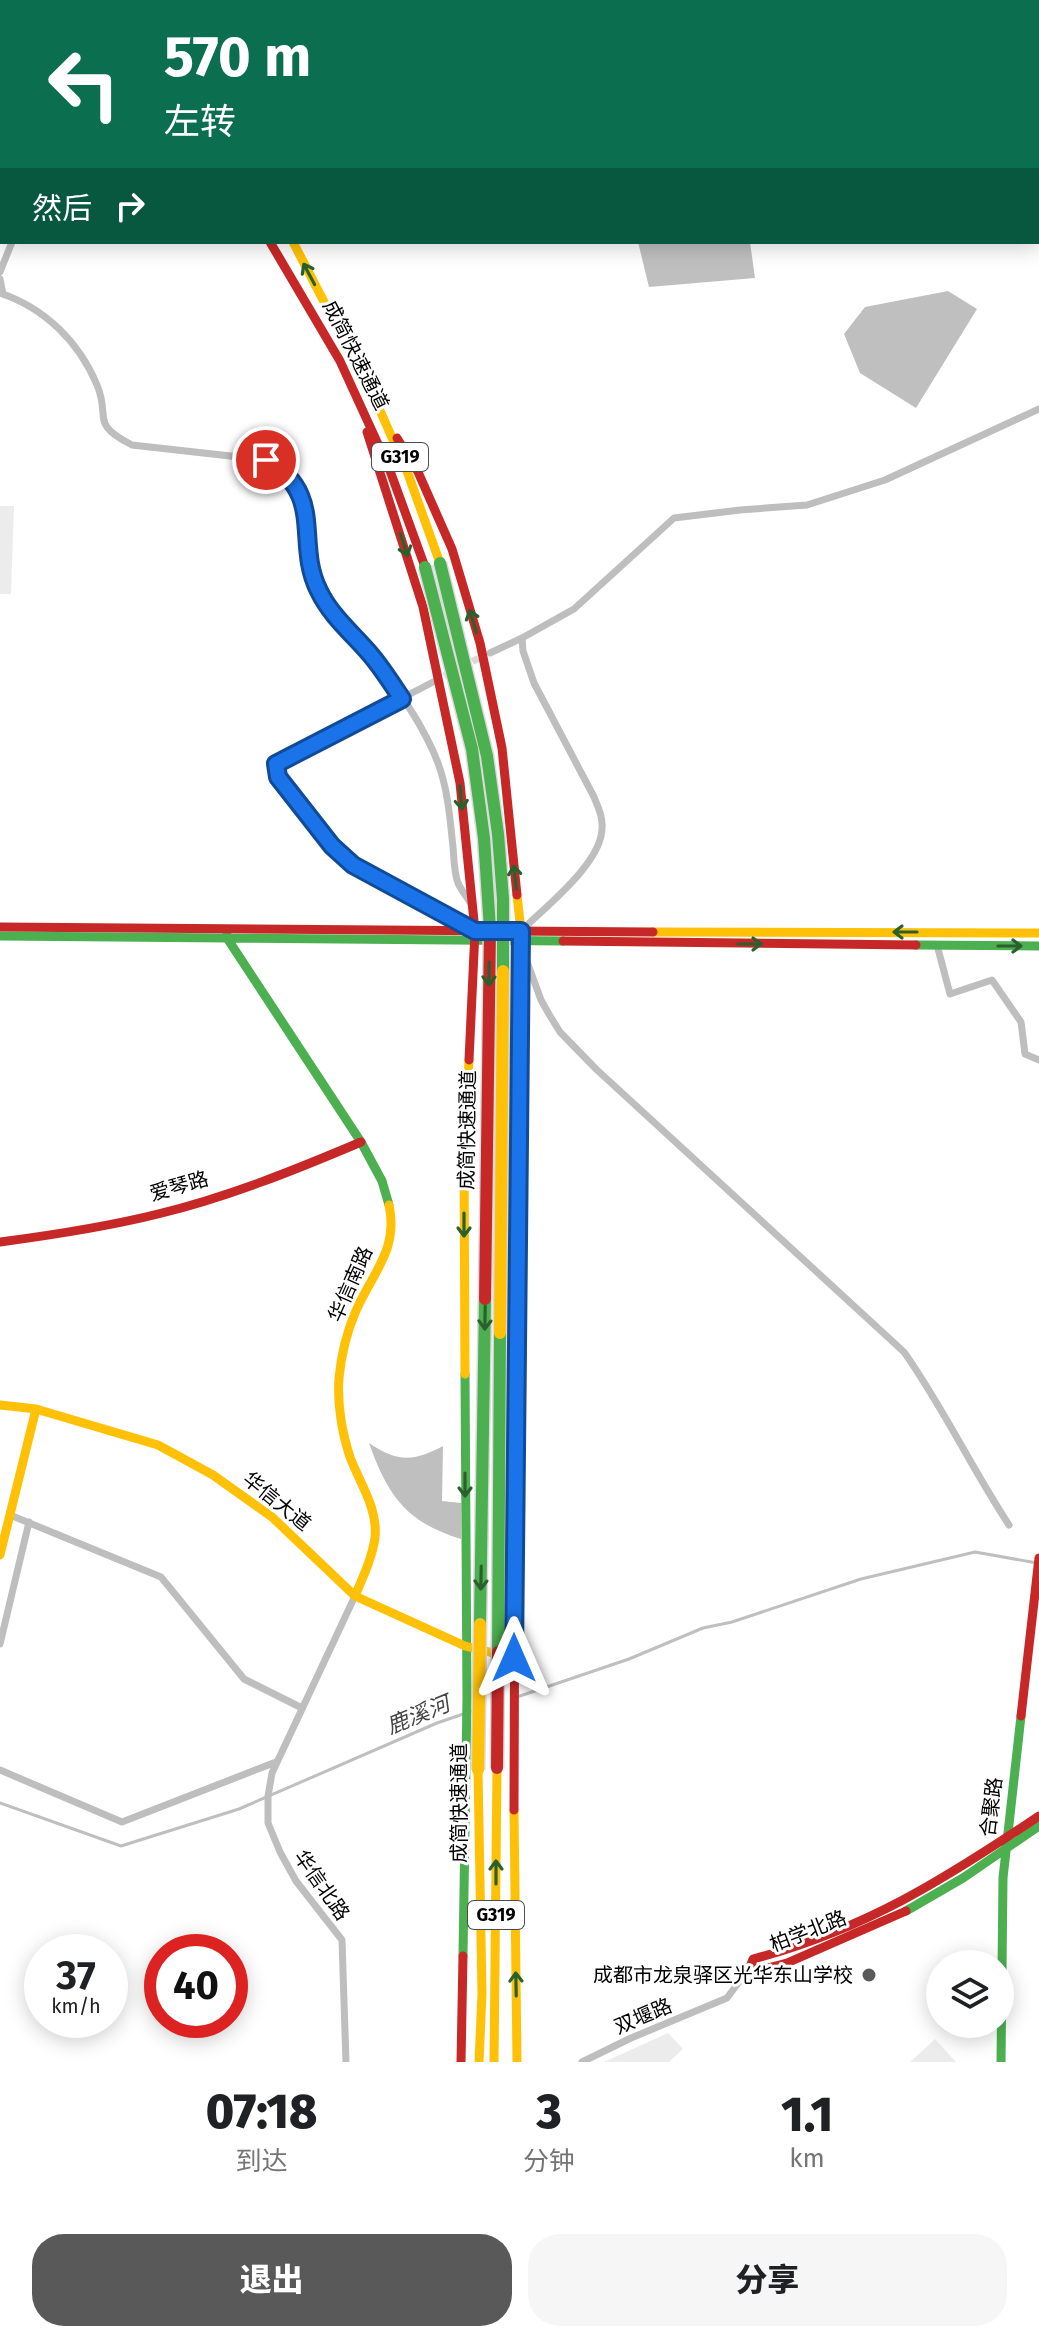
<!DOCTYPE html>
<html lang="zh">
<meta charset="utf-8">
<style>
:root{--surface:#fff;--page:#f6f6f6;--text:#202124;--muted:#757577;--accent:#595959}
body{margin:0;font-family:"Fira Sans","Noto Sans SC",sans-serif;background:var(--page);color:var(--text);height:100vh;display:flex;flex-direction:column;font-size:30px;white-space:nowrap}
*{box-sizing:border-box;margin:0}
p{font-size:26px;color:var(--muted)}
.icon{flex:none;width:44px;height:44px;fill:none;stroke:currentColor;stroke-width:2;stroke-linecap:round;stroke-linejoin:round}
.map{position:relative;height:2062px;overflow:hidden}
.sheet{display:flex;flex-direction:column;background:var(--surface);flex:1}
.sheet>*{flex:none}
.hud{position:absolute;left:0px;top:0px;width:1040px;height:244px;box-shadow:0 4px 20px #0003;background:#0b6e4f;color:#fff;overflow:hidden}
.fabs{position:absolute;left:926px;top:1950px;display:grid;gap:16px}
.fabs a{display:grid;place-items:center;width:88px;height:88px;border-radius:50%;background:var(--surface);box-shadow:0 4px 20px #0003;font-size:40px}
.speed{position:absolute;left:24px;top:1934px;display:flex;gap:16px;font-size:40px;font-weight:700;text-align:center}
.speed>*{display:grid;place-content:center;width:104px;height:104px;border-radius:50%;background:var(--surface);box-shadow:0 4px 20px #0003;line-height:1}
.speed small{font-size:20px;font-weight:400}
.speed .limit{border:12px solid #d22;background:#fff;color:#111}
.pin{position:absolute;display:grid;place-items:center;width:68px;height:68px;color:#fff;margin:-34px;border:4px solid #fff;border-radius:50%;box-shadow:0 2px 8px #0007}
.me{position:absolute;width:88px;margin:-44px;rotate:0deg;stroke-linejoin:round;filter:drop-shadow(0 0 6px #0008)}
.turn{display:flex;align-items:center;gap:28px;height:168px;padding:0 32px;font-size:36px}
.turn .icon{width:104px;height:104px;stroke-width:2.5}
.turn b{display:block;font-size:56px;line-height:68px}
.then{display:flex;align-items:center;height:76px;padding:0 32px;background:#0003;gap:16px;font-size:30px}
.eta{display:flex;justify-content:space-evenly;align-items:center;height:136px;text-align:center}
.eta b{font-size:48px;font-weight:800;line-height:56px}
.cta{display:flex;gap:16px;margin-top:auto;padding:16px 32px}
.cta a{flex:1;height:92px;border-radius:32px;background:var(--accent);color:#fff;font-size:32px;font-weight:800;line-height:92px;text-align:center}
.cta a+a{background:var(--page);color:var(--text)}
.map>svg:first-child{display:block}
.green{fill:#ececec}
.water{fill:#bfbfbf}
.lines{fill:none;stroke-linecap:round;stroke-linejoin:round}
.stream{stroke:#bfbfbf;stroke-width:3}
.street-tunnel{stroke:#d9d9d9;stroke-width:7;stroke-dasharray:7 3.5;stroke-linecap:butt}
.street{stroke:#bebebe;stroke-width:7}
.fast{stroke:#4caf50;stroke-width:9}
.slow{stroke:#ffc107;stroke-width:9}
.jam{stroke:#c62828;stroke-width:9}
.fast-bridge-casing{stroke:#dbdbdb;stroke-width:15;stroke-linecap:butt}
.slow-bridge-casing{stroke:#dbdbdb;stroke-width:15;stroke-linecap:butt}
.jam-bridge-casing{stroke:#dbdbdb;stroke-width:15;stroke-linecap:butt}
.fast-bridge{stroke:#4caf50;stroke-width:12}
.slow-bridge{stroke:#ffc107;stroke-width:12}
.jam-bridge{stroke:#c62828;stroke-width:12}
.oneway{stroke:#2a602c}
.route-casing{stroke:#114b97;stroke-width:20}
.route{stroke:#1a73e8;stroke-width:14}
.poi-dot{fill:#595959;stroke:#fff;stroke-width:3}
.labels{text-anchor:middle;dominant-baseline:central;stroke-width:6;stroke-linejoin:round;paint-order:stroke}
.shield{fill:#fff;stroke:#4c4c4c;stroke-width:2}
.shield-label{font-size:18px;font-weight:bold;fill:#000}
.street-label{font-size:20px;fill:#000;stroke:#fff}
.poi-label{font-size:20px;fill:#000;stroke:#fff;text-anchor:end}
.water-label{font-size:22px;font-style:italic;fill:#444;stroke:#fff}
</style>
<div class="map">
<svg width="1039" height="2062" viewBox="0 0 1039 2062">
<rect width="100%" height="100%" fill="#fff"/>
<path class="green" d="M 0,506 L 14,506 L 11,594 L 0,594 Z
M 668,2033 L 683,2049 L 669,2062 L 604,2062 Z
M 935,2039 L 956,2062 L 910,2062 Z"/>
<path class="water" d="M 638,242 L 750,242 L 755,278 L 649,287 Z
M 948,291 L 977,309 L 916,408 L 860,373 L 844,334 L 865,307 Z
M 369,1443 C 397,1462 413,1462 443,1446 L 442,1501 L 461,1503 L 461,1539 C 406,1522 388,1496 369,1443 Z"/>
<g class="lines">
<path class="stream" d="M 517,1697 L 629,1659 L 703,1628 L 732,1622 L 861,1579 L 975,1552 L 1037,1563
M 0,1803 L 121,1846 L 239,1809 L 437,1723 L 475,1710"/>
<path class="street-tunnel" d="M 435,681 L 485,655"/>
<path class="street" d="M 43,0 L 44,2
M 0,272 L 12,242
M 0,279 L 3,294
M 0,293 C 45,308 79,342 97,385 C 111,418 89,423 132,445 L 266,460 C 324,494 296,538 317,589 C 328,615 353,633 371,655 C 395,684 425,728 438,763 C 448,790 450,819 453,847 C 454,858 454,873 458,883 C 461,890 467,897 471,904
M 490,653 L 522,638 L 574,609 L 674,518 L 740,510 L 807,505 L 885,480 L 1039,409
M 433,682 L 276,764 L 278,777 L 344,858 L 353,865 L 475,931
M 521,931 C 545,907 602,863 602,828 C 603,817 598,807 594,797 L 534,683 L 523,651 L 522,638
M 937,945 L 950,994 L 992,980 L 1021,1022 L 1025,1054 L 1039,1060
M 522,948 L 541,1000 L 550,1016 L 560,1032 L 596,1069 L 904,1352 C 943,1407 972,1469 1009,1525
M 10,1515 L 161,1577 L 244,1679 L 302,1708
M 0,1644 L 29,1522
M 0,1770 L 122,1822 L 276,1762
M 346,2062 L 342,1940 L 296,1881 L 280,1852 L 268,1823 L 268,1796 L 272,1773 L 355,1596
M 582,2062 L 631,2038 L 727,1998 L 750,1967"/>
<path class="fast" d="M 227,934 L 227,938 L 361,1142 L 382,1181 L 389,1205
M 0,936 L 563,941
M 916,945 L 1039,946
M 906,1911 L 963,1878 L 1039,1826
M 463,1956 L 467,1698 L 465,1374
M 1001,2062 L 1003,1878 L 1021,1716"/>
<path class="slow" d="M 110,0 L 112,2
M 293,242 L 378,406 L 408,474 L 440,563
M 653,932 L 1039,933
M 465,1374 L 464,1156 L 469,1060
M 0,1405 L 36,1409 L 158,1445 L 213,1475 L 272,1517 L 355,1596 L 465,1646 L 514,1658
M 515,1505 L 521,931 L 517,895
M 0,1555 L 36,1409
M 355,1596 C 363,1577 372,1558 375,1538 C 378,1508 360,1484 350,1457 C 342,1433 337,1403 339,1378 C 341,1357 347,1332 355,1313 C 371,1274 399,1251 389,1205
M 478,1770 L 482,1994 L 479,2062
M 514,1810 L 517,2062
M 494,2062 L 497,1768"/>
<path class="jam" d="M 146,0 L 147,2
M 270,242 L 340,361 L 389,468 L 425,567
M 367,432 L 423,607 L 460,783 L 475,931 L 469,1060
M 397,438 L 418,472 L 452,549 L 480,643 L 502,748 L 517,895
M 0,927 L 653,932
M 563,941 L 916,945
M 0,1242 C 53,1235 106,1227 158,1214 C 228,1197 295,1170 361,1142
M 1021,1716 L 1039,1558
M 514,1810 L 515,1505
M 906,1911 L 787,1963 L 764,1969 L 750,1967 L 753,1959 C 864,1930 945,1879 1039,1816
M 461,2062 L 463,1956"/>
<g class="fast-bridge-casing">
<path id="fast-bridge" d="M 440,563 L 487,756 L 498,834 L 503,899 L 503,971
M 425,567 L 472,749 L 484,838 L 490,929
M 480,1624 L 485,1299
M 498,1652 L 500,1333"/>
</g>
<g class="slow-bridge-casing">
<path id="slow-bridge" d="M 500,1333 L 503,971
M 478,1770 L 480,1624"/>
</g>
<g class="jam-bridge-casing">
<path id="jam-bridge" d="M 485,1299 L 490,929
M 497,1768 L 498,1652"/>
</g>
<use href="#fast-bridge" class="fast-bridge"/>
<use href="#slow-bridge" class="slow-bridge"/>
<use href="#jam-bridge" class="jam-bridge"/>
</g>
<defs><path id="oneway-shaft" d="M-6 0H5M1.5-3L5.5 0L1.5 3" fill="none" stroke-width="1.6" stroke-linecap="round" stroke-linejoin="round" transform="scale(2)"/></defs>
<g class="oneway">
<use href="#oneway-shaft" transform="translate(309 274) rotate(-118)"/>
<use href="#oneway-shaft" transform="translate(404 545) rotate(72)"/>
<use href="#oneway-shaft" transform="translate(473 621) rotate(-107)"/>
<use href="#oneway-shaft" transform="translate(461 798) rotate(85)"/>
<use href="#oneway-shaft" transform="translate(515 877) rotate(-96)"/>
<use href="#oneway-shaft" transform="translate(905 932) rotate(-180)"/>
<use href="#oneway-shaft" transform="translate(750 944)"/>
<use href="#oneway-shaft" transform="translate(1010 946)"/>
<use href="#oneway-shaft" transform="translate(489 974) rotate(91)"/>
<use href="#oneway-shaft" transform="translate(464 1225) rotate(90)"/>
<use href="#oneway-shaft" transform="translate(485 1318) rotate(91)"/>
<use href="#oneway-shaft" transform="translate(465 1485) rotate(90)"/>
<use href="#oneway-shaft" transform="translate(481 1578) rotate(91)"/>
<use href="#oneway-shaft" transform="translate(496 1872) rotate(-90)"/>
<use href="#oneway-shaft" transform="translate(516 1984) rotate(-91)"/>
</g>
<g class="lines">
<g class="route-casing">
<path id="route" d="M 266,460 C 327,495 294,542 319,591 C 331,616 352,633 370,654 C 382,668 392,684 402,699 L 276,764 L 278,777 L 332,846 L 353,865 L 475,931 L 521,931 L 514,1658"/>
</g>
<use href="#route" class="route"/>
</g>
<circle class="poi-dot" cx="869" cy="1975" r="8"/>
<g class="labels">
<g class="shield">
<rect x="372" y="443" width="56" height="28" rx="6"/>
<rect x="468" y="1901" width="56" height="28" rx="6"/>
</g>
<g class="shield-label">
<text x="400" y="457">G319</text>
<text x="496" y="1915">G319</text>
</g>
<g class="street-label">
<text transform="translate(356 355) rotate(63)">成简快速通道</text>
<text transform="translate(467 1130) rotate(-89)">成简快速通道</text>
<text transform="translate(179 1186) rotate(-16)">爱琴路</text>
<text transform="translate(350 1284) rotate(-66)">华信南路</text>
<text transform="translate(277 1501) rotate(39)">华信大道</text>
<text transform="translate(459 1803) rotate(-90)">成简快速通道</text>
<text transform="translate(991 1807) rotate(-83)">合聚路</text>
<text transform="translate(322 1885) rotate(55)">华信北路</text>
<text transform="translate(808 1931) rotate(-21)">柏学北路</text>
<text transform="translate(643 2016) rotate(-23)">双堰路</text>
</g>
<g class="poi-label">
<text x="853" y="1975">成都市龙泉驿区光华东山学校</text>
</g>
<g class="water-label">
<text transform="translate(418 1715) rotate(-22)">鹿溪河</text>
</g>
</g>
</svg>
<div class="fabs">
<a><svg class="icon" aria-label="layers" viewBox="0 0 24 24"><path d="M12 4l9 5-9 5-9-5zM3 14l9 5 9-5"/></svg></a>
</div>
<div class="speed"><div>37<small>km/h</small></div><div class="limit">40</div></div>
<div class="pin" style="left:266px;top:460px;background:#d93025"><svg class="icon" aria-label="arrive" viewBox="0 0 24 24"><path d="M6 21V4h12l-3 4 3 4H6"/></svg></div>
<svg class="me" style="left:514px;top:1658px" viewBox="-20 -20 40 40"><path d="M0-17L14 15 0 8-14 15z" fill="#1a73e8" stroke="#fff" stroke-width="4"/></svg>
<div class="hud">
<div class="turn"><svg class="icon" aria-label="left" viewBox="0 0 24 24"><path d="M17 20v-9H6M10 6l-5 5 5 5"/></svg><div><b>570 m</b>左转</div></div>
<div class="then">然后<svg class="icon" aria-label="right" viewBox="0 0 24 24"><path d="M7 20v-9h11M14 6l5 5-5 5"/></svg></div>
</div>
</div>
<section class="sheet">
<div class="eta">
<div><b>07:18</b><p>到达</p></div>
<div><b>3</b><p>分钟</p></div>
<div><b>1.1</b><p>km</p></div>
</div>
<div class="cta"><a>退出</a><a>分享</a></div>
</section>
